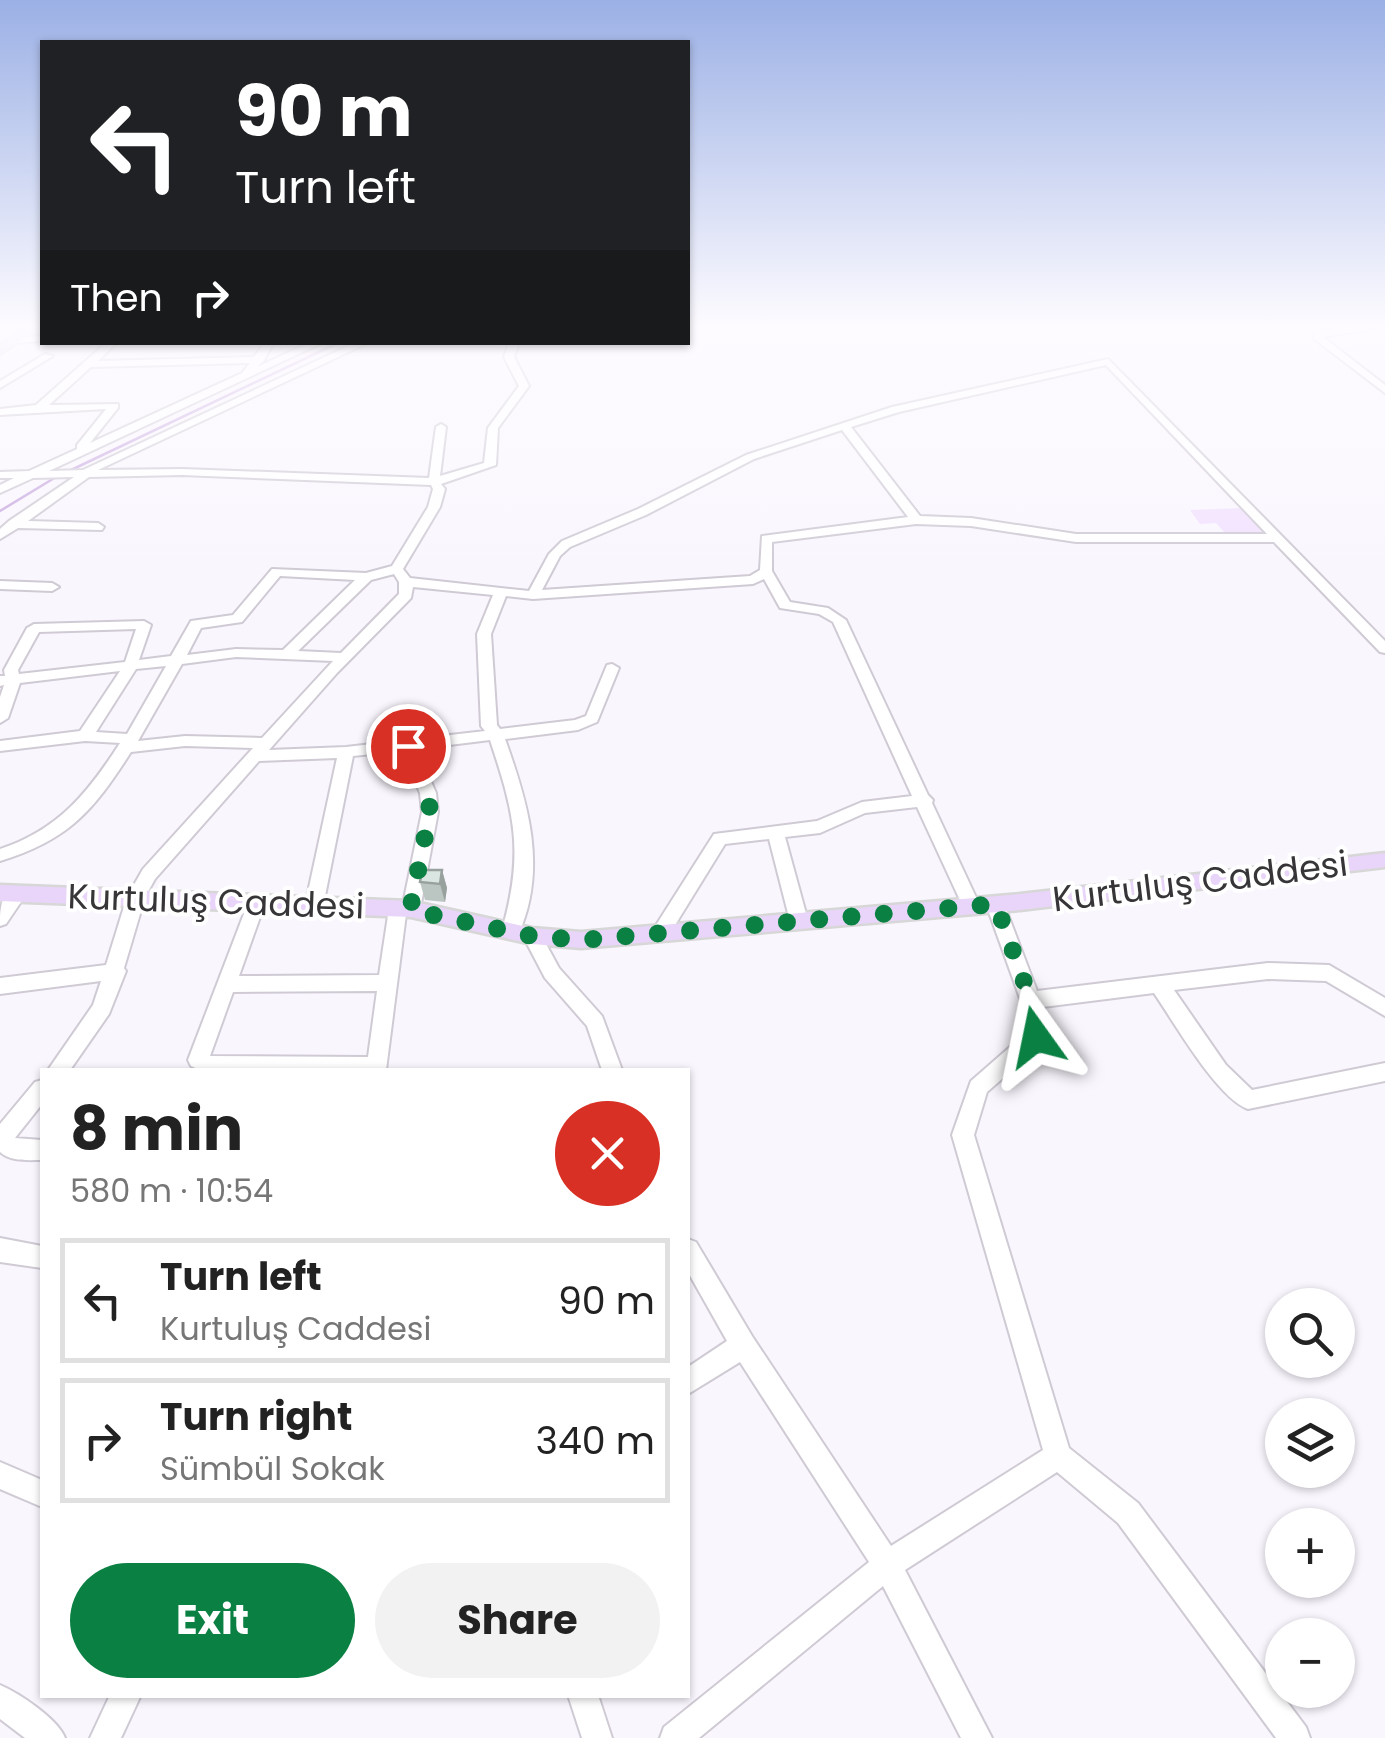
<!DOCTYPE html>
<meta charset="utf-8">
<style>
:root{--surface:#fff;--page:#f2f2f2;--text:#222;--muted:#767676;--line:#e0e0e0;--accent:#0b8043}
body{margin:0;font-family:Poppins,sans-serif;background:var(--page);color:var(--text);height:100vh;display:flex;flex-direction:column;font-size:38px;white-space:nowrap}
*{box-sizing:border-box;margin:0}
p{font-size:32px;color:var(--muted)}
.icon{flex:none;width:55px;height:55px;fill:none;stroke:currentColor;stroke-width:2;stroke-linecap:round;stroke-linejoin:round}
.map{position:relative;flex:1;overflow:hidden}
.sheet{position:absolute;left:40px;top:1068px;width:650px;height:630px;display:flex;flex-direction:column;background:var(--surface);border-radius:0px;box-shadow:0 2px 8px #0004}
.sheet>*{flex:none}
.top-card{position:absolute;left:40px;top:40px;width:650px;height:305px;border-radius:0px;box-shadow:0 2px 8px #0004;background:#202124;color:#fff;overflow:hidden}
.fabs{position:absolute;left:1265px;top:1288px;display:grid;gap:20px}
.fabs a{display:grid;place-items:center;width:90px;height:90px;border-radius:50%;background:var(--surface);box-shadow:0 2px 8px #0004;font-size:50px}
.pin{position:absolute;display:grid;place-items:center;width:85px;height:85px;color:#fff;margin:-42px;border:5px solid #fff;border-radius:50%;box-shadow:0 2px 10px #0007}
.me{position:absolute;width:110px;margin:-55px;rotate:348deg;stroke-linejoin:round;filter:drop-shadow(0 0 8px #0008)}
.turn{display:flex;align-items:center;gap:35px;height:210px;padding:0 30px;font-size:45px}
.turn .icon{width:130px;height:130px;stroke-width:2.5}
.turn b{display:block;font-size:70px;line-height:85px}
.then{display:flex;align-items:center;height:95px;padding:0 30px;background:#0003;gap:20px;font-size:38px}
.round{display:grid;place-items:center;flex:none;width:105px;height:105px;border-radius:52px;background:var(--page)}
.overview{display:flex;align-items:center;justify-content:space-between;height:170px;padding:0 30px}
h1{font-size:60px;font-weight:700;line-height:75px}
.button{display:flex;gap:20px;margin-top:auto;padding:20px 30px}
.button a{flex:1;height:115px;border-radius:60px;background:var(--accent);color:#fff;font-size:40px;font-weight:700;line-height:115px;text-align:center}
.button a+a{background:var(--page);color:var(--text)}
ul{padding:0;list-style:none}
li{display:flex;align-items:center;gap:30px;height:125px;margin:0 20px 15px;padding:0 10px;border:5px solid var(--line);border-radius:0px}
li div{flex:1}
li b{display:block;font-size:38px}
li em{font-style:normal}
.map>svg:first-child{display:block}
.green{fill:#f1e1fe}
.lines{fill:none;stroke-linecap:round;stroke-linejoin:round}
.stream{stroke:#c8aae0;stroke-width:2.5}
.minor-casing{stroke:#cfcad4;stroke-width:4}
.major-casing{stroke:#d7d7d7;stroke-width:5}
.minor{fill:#fff;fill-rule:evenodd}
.major{fill:#e9d5f9;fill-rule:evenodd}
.wall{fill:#bbc6c2}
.shaded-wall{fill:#99a19e}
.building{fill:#dae6e1;stroke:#99a19e;stroke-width:2.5}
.route{stroke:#0b8043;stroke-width:18;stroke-dasharray:0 32.4}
.labels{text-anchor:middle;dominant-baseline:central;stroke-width:8;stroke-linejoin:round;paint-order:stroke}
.street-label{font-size:35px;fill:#373538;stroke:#fff}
</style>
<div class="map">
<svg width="1385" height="1738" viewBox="0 0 1385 1738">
<rect width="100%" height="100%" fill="#faf6fe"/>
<path class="green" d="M 1242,508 L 1262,532 L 1225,533 L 1216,523 L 1200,524 L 1190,510 Z"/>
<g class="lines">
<path class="stream" d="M 69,471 L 340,342
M 0,511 L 56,477"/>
<g class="minor-casing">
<path id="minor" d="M 1338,328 L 1378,328 L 1323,337 L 1385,385 L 1385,393 L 1313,338 L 1316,331 Z
M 42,335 L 42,341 L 16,343 L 11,340 Z
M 107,342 L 117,342 L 98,361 L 254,357 L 265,342 L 274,342 L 263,362 L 257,367 L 311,342 L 324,342 L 49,471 L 83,470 L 357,342 L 370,342 L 98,470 L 182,469 L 429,478 L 436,427 L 441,424 L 446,427 L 440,476 L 484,463 L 488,428 L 519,386 L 504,357 L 509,342 L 519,342 L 514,357 L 529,386 L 498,428 L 496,465 L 441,484 L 445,489 L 440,507 L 403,569 L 410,578 L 529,591 L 549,554 L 562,541 L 638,509 L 746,455 L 892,407 L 1108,359 L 1385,641 L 1385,653 L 1380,652 L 1274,542 L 1076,542 L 971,526 L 916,524 L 772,542 L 772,571 L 790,602 L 828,608 L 846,620 L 928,795 L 933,800 L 932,803 L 980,906 L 977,911 L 965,911 L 917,807 L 865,813 L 820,833 L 785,837 L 808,921 L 805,926 L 793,926 L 790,921 L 769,839 L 725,844 L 667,938 L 653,938 L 651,933 L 714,834 L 817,821 L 862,802 L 912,796 L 833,622 L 819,614 L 780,608 L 764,579 L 753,584 L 533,599 L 506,596 L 491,634 L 497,725 L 500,729 L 575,720 L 586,716 L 607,665 L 612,664 L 619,668 L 597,722 L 578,730 L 505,739 C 528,803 548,869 518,935 L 504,935 L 502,930 C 524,853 515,815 490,740 L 417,749 L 436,793 L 438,812 L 420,909 L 417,914 L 406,914 L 386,1070 L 200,1070 L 191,1066 L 188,1060 L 250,898 L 262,898 L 265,903 L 239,976 L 379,975 L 389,909 L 392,904 L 403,904 L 422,812 L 420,793 L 402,751 L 353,756 L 323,906 L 320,911 L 308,911 L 305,906 L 337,758 L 259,761 L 155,879 L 145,897 L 124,968 L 126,971 L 109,1014 L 70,1070 L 48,1070 L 93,1005 L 101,981 L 0,994 L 0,978 L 106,965 L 127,897 L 143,869 L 253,748 L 185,746 L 131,752 C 93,811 69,840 0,861 L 0,849 C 58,830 88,793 120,743 L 85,741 L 0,751 L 0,741 L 80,731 L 120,671 L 20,683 L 8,718 L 0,723 L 0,697 L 4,685 L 0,686 L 0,676 L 5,676 L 4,670 L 27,628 L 34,624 L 144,621 L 151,625 L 139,660 L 171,656 L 191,621 L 233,615 L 272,569 L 366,573 L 392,566 L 428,507 L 433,489 L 431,485 L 182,475 L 89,477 L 28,521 L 98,523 L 104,527 L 102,530 L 18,528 L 0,539 L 0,529 L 9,521 L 74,477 L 33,478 L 0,493 L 0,485 L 14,478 L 0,478 L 0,472 L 29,471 L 77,449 L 77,445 L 106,409 L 0,415 L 0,409 L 36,405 ZM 250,363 L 242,373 L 90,443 L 118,408 L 118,404 L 49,405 L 91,367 ZM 1106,365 L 1267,534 L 1076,534 L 971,518 L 920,516 L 851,427 L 899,412 ZM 842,430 L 908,517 L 762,536 L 760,570 L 750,576 L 542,590 L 560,556 L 570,547 L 646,515 L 754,459 ZM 394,574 L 399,582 L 399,594 L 341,653 L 298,651 L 371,580 ZM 280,576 L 355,580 L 283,650 L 236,649 L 187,655 L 201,628 L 242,622 ZM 413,587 L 493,595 L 477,634 L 481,726 L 485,731 L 346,747 L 269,750 L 337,673 L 411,598 ZM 136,629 L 125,662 L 19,674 L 18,670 L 39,632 ZM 236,657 L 333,661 L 262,738 L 185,736 L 138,741 L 182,664 ZM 166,666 L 127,734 L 96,732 L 136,669 ZM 377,991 L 368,1057 L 210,1056 L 233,992 Z
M 45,354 L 53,356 L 0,388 L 0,381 Z
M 0,581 L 52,583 L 59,587 L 52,591 L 0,589 Z
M 18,886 L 24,888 L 27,893 L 6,924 L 0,926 C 0,910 0,892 18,886 Z
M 995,897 L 1001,899 L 1004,904 L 1037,991 L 1268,963 L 1329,965 L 1385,998 L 1385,1016 L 1326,981 L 1268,979 L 1174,990 L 1226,1065 L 1252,1090 L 1385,1063 L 1385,1081 L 1248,1109 C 1217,1098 1174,1022 1154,993 L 1043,1007 C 1047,1018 1048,1032 1043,1043 L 987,1092 L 974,1135 L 1069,1448 L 1138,1503 L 1306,1727 L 1310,1738 L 1276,1738 L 1118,1523 L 1057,1472 L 905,1570 L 992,1738 L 961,1738 L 883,1586 L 699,1738 L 660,1738 L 664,1727 L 869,1562 L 740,1362 L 688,1394 L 688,1367 L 727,1341 L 688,1272 L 688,1239 L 696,1242 L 752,1336 L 891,1546 L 1043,1450 L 952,1135 L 971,1081 L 1026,1033 L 1026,1015 L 986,904 L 989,899 Z
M 532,929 L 539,931 L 559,968 L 602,1016 L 622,1070 L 602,1070 L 587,1026 L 545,978 L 523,936 L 525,931 Z
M 42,1080 L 42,1104 L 15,1138 L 42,1140 L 42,1160 C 28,1160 11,1162 0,1152 L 0,1124 L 35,1082 Z
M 0,1238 L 42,1246 L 42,1268 L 0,1262 Z
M 0,1462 L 42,1480 L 42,1507 L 0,1489 Z
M 0,1685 C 19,1693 58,1719 65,1738 L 25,1738 L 0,1719 Z
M 110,1695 L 141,1695 L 121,1738 L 90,1738 Z
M 568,1695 L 598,1695 L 612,1738 L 582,1738 Z"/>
</g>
<g class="major-casing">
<path id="major" d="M 25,328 L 38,328 L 0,354 L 0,346 Z
M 1385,853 L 1385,867 L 1020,910 L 581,948 L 532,944 L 411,917 L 0,901 L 0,885 L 411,901 L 532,928 L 581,932 L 1020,894 Z"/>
</g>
<use href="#minor" class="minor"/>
<use href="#major" class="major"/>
</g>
<path class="wall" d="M 442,870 L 447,888 L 445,902 L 425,900 L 420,882 Z"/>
<path class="shaded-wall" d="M 442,870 L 447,888 L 445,902 L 440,884 Z"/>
<path class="building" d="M 422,870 L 442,870 L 440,884 L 420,882 Z"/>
<linearGradient id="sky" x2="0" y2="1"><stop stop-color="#9bb0e5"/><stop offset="0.57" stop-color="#fdfbff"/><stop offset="1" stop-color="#fdfbff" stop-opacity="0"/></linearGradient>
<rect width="1385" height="572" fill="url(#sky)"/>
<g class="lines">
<path class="route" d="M 408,746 L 428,793 L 430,812 L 410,910 L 532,936 L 582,940 L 996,904 L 1036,1015 L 1036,1037"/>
</g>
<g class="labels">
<g class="street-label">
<text transform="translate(1200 881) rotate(-7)">Kurtuluş Caddesi</text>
<text transform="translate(216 901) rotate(2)">Kurtuluş Caddesi</text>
</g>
</g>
</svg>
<div class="fabs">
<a><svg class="icon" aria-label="search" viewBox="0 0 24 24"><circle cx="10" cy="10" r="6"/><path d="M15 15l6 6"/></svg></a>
<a><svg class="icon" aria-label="layers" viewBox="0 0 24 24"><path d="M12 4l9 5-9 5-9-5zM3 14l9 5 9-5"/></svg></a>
<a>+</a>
<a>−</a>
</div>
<div class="pin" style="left:408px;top:746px;background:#d93025"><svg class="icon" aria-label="arrive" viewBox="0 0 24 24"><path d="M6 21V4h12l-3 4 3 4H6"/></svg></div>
<svg class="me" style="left:1036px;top:1037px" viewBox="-20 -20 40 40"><path d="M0-17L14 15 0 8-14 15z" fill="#0b8043" stroke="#fff" stroke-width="4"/></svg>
<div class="top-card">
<div class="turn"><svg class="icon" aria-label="left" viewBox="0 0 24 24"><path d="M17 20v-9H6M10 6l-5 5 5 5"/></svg><div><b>90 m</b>Turn left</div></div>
<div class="then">Then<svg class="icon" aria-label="right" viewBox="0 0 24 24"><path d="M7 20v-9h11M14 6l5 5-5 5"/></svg></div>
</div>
<section class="sheet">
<div class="overview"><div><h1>8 min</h1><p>580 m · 10:54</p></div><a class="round" style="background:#d93025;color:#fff"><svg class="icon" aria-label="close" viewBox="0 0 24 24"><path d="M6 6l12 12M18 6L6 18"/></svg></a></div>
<ul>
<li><svg class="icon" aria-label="left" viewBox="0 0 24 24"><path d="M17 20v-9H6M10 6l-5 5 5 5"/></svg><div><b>Turn left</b><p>Kurtuluş Caddesi</p></div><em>90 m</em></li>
<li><svg class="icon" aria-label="right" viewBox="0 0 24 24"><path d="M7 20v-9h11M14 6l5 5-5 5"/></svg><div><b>Turn right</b><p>Sümbül Sokak</p></div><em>340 m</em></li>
</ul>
<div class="button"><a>Exit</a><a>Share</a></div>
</section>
</div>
